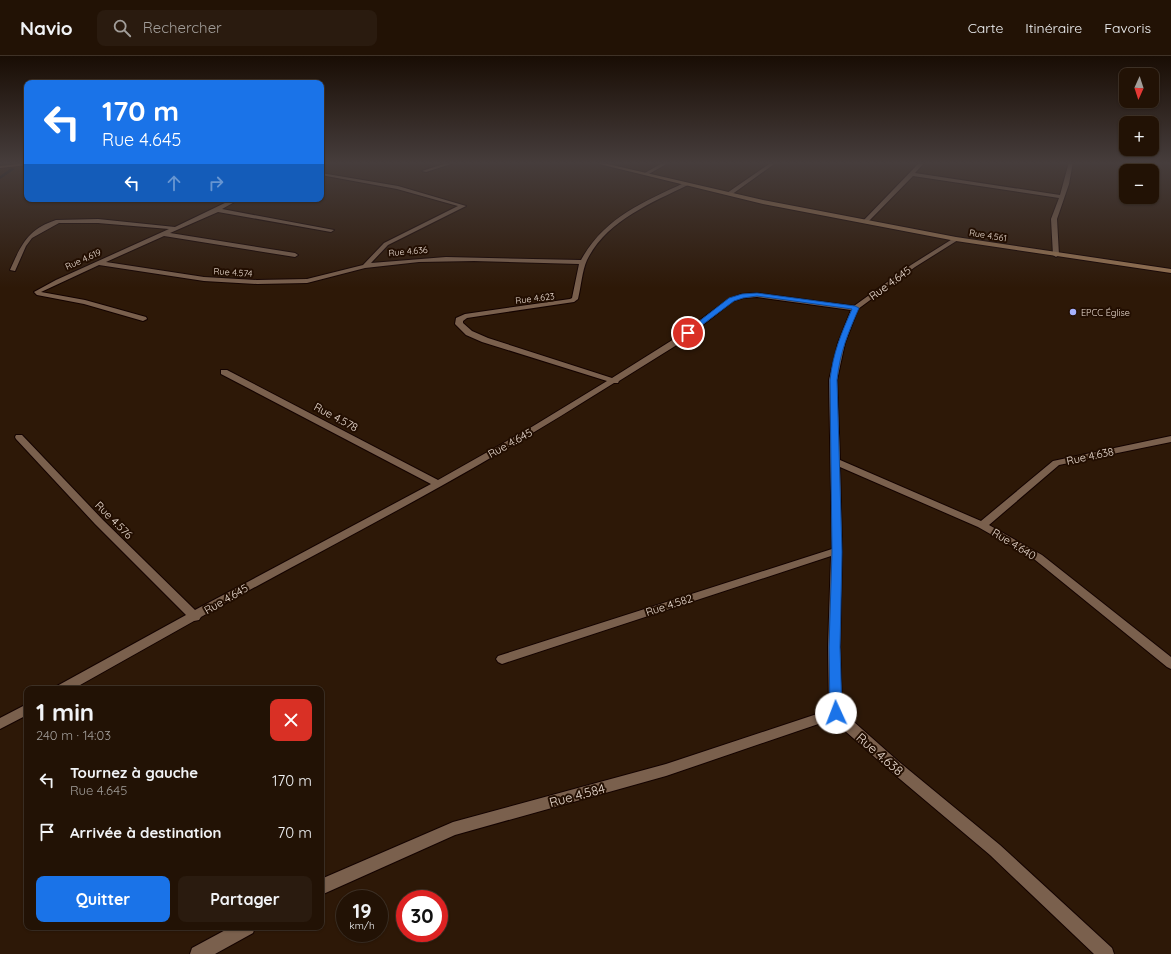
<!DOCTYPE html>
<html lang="fr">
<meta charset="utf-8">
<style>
:root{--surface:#221205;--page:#2a1b0f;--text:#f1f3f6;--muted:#a29e9a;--line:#3f3227;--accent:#1a73e8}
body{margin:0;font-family:Quicksand,sans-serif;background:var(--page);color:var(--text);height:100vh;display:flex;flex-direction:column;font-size:15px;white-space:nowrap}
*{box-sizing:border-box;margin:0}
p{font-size:13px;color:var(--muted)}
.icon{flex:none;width:22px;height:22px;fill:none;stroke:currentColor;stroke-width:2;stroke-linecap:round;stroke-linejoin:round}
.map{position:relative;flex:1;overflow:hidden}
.drawer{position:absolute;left:24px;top:630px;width:300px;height:244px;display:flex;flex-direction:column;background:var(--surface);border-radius:8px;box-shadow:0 1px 3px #0004,0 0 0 1px var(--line)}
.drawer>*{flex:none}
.hud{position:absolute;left:24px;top:24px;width:300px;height:122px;border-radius:8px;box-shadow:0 1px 3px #0004,0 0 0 1px var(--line);background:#1a73e8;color:#fff;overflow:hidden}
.needle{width:26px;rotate:183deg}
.fabs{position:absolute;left:1119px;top:12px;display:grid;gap:8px}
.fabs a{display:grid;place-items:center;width:40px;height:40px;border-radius:8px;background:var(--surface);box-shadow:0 1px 3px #0004,0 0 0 1px var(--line);font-size:20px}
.speed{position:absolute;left:336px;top:834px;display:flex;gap:8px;font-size:20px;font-weight:700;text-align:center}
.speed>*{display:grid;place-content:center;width:52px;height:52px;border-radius:50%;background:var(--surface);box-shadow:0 1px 3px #0004,0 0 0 1px var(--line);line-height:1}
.speed small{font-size:10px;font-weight:400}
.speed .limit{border:6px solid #d22;background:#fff;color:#111}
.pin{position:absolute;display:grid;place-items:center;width:34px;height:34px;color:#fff;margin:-17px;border:2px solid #fff;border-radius:50%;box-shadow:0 1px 4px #0007}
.me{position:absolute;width:44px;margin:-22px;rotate:358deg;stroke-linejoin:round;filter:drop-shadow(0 0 3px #0008)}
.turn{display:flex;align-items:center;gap:14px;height:84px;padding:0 12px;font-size:18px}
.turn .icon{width:52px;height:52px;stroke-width:2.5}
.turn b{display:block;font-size:28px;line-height:34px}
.lanes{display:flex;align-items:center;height:38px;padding:0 12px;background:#0003;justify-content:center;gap:20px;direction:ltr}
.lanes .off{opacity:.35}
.round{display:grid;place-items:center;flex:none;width:42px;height:42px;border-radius:8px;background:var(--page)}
.headline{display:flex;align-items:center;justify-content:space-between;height:68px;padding:0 12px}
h1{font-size:24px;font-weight:700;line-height:30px}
.cta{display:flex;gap:8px;margin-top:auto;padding:8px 12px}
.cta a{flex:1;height:46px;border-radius:8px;background:var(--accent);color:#fff;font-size:16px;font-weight:700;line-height:46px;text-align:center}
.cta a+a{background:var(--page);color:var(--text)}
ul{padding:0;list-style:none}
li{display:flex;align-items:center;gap:12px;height:52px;padding:0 12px}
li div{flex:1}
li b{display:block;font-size:15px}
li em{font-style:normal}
header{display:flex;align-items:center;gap:24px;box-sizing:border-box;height:56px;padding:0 20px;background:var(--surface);border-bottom:1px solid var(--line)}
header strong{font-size:19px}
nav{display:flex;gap:22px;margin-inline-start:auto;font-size:14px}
.search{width:280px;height:36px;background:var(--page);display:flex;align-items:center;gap:10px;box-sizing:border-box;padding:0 14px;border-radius:8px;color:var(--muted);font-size:15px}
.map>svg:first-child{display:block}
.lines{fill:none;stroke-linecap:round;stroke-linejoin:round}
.stream{fill:#000a14;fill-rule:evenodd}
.street-casing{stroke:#140300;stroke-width:2}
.secondary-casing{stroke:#140300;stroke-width:2}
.street{fill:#7a604d;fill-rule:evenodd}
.secondary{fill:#977453;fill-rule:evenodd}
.route{fill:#1a73e8;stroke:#114b97}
.poi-dot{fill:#a6b1fc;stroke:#220e01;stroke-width:1.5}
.labels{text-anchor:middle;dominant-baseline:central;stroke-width:4;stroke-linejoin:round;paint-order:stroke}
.far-street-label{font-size:9px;fill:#e8d9ce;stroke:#220e01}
.far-poi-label{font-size:9px;fill:#e8d9ce;stroke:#220e01;text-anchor:start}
.street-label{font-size:11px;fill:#e8d9ce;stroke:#220e01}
.near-street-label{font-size:13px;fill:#e8d9ce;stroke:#220e01}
</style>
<header>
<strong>Navio</strong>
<div class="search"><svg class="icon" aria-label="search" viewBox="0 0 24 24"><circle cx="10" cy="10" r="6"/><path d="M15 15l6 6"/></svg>Rechercher</div>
<nav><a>Carte</a><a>Itinéraire</a><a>Favoris</a></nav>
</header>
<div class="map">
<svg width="1171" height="898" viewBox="0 0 1171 898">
<rect width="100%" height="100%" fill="#2d1807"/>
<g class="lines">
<path class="stream" d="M 11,112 L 15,113 L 0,123 L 0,120 Z"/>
<g class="street-casing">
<path id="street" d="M 450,106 L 457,106 L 426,116 L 422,115 Z
M 664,106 L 670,106 L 647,119 L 643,118 Z
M 772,106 L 777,106 L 731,139 L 727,139 L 727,137 Z
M 920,106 L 925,106 L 915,117 L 1060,139 L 1069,106 L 1073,106 L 1069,128 L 1057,163 L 1059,199 L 1056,201 L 1053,199 L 1051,163 L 1059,142 L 913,120 L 867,167 L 863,167 L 863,165 Z
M 321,117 L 398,130 L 466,150 L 388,189 L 371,207 L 446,201 L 581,204 C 604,162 643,146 684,127 L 688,127 L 688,129 C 651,147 606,165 587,204 C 582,215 581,231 578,243 L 574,246 L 467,262 L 463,265 L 463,267 L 472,275 L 488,282 L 612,322 L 674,283 L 729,243 L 742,238 L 757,237 L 854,250 L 911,209 L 954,182 L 958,182 L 958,184 L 915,211 L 858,253 L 845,287 L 837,324 L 840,404 L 981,465 L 1053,405 L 1171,380 L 1171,386 L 1059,409 L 989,469 L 1042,499 L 1171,601 L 1171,613 L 1167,611 L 1034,503 L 978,471 L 840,411 L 842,495 L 840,591 L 842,654 L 846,655 L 854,666 L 898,705 L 1000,789 L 1112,892 L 1114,898 L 1094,898 L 990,799 L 888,713 L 844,674 L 836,662 L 666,720 L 455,779 L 321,839 L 321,823 L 453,766 L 666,708 L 829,654 L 828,591 L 831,500 L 502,608 L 498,606 L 496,603 L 498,600 L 832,493 L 829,324 L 838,287 L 851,254 L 757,241 L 743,242 L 733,245 L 680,287 L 619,325 L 618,327 L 614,327 C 558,362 501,397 443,429 C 363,474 281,516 201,561 L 199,564 L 194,565 L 73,633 L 56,633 L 57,630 L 186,559 L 95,468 L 16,383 L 15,381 L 16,379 L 22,379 L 103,464 L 195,554 L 431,428 L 221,318 L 221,314 L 227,314 L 438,424 L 530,372 L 607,325 L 482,286 L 466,279 L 455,268 L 456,262 L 465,258 L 570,243 L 572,242 L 579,208 L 474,205 L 419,206 L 365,212 L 307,227 L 257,228 L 204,225 L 99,209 L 41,236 L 85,244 L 146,261 L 147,263 L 143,265 L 84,248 L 37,239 L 34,236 L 56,224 L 169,173 L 98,167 L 59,167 L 32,182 L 26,190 L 15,215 L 10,214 C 21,189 28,173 56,164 L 98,163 L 175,171 L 229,145 L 202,145 L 199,143 L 240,143 L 222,153 L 334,174 L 331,176 L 218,156 L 170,177 L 295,197 L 298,199 L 295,201 L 164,180 L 106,206 L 204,221 L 257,224 L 307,223 L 363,209 L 384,187 L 458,150 L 397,133 L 321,119 Z
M 27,648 L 27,659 L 0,673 L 0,662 Z
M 231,871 L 255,871 L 253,877 L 215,898 L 190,898 L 192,892 Z"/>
</g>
<g class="secondary-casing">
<path id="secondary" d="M 591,106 L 599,106 L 763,144 L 956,181 L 1171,213 L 1171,217 L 956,185 L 763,148 Z
M 27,107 L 27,109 L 0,112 L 0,110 Z"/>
</g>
<use href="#street" class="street"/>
<use href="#secondary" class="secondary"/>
</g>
<linearGradient id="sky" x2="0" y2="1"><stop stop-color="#190d04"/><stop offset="0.46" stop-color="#463d3c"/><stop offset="1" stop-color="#463d3c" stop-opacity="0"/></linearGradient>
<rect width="1171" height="232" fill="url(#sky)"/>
<path class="route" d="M 757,237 L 855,250 L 859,252 C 848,277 840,296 837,324 L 842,496 L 840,591 L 842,657 L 841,660 L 836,662 L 832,660 L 830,657 L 829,591 L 832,496 L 830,324 C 833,297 841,278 852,253 L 757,240 L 743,242 L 734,245 L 690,278 L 684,277 L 729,242 L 742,238 Z"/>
<circle class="poi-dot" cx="1073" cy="256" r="4"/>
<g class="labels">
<g class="far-street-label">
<text transform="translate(988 179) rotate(9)">Rue 4.561</text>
<text transform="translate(408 195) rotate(-5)">Rue 4.636</text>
<text transform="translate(83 203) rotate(-24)">Rue 4.619</text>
<text transform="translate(233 216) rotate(4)">Rue 4.574</text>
<text transform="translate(535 242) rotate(-7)">Rue 4.623</text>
</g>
<g class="far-poi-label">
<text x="1081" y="256">EPCC Église</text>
</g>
<g class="street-label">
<text transform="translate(890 227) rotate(-36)">Rue 4.645</text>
<text transform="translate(336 361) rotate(28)">Rue 4.578</text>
<text transform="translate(510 387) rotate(-29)">Rue 4.645</text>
<text transform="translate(1090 400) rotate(-12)">Rue 4.638</text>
<text transform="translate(114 464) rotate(45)">Rue 4.576</text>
<text transform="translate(1014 488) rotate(31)">Rue 4.640</text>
<text transform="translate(226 543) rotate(-30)">Rue 4.645</text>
<text transform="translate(669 549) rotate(-18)">Rue 4.582</text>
</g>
<g class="near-street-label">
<text transform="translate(880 698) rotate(41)">Rue 4.638</text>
<text transform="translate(577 739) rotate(-15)">Rue 4.584</text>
</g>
</g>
</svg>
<div class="fabs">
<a><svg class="needle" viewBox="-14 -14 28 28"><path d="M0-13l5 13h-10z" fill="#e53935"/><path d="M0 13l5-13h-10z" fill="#a29e9a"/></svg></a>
<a>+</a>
<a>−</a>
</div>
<div class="speed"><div>19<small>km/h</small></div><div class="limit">30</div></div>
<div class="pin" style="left:688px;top:277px;background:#d93025"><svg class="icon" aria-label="arrive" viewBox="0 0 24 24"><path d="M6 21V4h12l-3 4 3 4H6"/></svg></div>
<svg class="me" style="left:836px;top:657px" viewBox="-20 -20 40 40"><circle r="19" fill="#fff"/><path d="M0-13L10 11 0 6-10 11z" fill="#1a73e8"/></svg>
<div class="hud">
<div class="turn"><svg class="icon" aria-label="left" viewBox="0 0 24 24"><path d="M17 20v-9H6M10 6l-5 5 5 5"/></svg><div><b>170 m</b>Rue 4.645</div></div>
<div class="lanes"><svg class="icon" aria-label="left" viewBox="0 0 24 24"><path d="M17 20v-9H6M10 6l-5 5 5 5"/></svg><svg class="icon off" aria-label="ahead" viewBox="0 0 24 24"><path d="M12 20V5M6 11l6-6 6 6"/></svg><svg class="icon off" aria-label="right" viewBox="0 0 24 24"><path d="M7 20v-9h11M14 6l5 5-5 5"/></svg></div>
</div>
<section class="drawer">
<div class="headline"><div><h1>1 min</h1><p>240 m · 14:03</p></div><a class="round" style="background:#d93025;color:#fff"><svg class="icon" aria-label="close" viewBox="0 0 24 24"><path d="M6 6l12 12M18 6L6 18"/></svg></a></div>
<ul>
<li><svg class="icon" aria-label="left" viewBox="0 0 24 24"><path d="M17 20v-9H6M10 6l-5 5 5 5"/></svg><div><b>Tournez à gauche</b><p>Rue 4.645</p></div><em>170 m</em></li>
<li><svg class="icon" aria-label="arrive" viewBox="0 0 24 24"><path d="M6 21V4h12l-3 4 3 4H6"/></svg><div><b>Arrivée à destination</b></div><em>70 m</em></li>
</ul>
<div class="cta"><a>Quitter</a><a>Partager</a></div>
</section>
</div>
